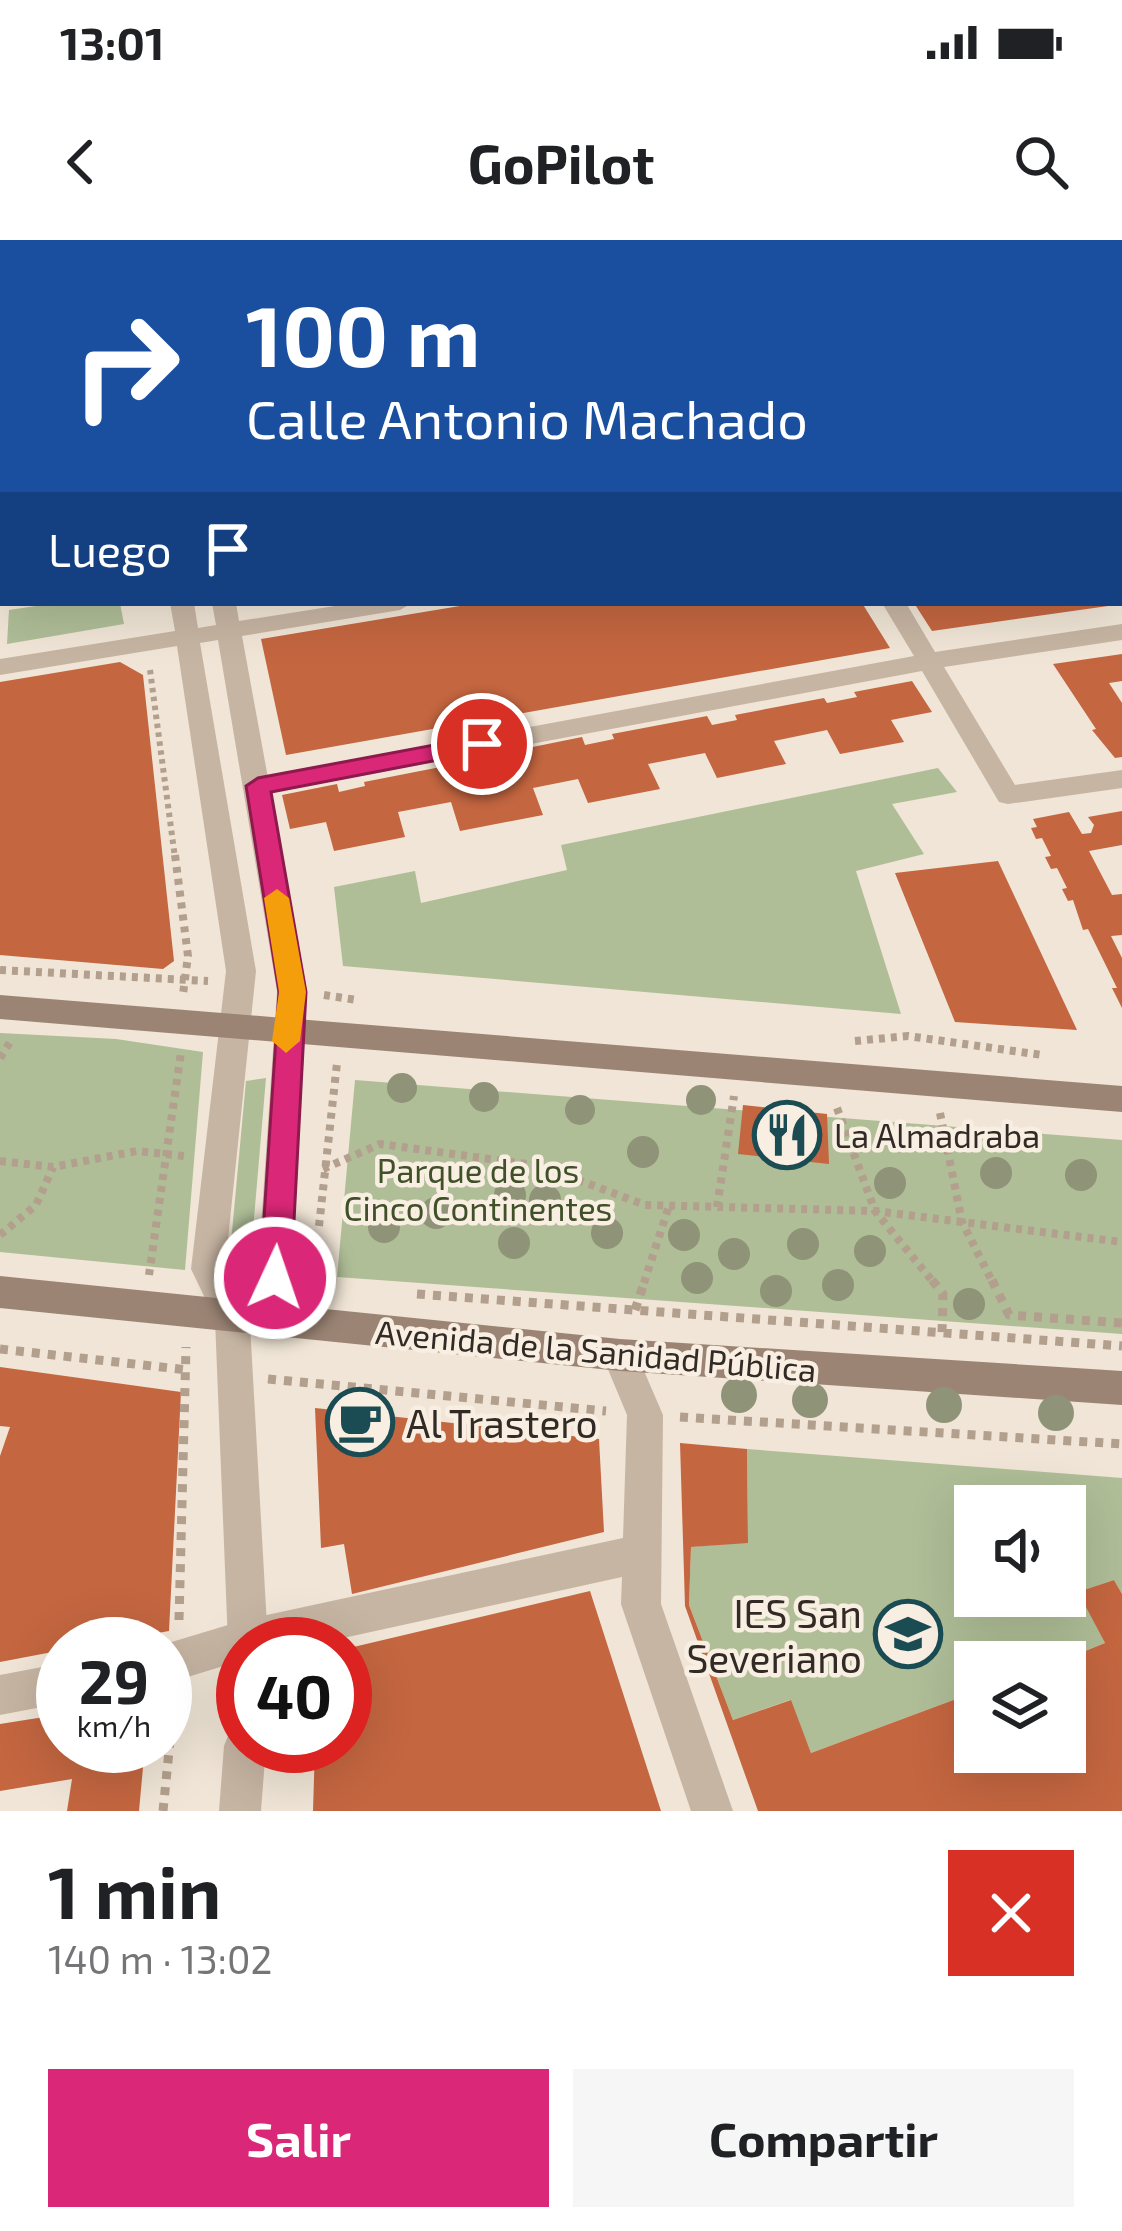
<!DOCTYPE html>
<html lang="es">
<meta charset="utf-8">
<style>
:root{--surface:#fff;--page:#f6f6f6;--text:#202124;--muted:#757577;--accent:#db2777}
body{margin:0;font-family:"Exo 2",sans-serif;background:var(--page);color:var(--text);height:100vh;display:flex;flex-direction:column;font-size:45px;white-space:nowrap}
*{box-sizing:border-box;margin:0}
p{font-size:39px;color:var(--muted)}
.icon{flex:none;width:66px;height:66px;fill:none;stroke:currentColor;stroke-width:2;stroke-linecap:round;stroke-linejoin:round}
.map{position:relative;height:1571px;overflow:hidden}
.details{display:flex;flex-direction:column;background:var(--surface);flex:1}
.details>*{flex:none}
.hud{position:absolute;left:0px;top:0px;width:1122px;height:366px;box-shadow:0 12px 48px #0002;background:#1a4fa0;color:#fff;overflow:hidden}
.tools{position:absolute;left:954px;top:1245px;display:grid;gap:24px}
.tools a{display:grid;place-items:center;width:132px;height:132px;border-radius:0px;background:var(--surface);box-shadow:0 12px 48px #0002;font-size:60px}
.speed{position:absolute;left:36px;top:1377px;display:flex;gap:24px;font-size:60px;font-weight:700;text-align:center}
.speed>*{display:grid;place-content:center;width:156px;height:156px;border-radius:50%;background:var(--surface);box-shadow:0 12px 48px #0002;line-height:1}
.speed small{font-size:30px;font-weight:400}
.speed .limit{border:18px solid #d22;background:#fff;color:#111}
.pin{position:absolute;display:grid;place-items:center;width:102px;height:102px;color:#fff;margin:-51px;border:6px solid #fff;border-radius:50%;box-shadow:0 3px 12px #0007}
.me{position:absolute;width:132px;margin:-66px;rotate:3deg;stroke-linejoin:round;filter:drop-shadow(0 0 9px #0008)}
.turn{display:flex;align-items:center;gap:42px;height:252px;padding:0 48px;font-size:54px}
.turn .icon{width:156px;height:156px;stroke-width:2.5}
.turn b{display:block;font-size:84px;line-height:102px}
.then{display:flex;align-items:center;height:114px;padding:0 48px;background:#0003;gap:24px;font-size:45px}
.round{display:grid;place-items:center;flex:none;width:126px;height:126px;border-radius:0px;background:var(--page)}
.headline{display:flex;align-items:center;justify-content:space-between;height:204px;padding:0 48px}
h1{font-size:72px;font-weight:700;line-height:90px}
.primary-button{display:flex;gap:24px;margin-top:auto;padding:24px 48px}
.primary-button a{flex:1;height:138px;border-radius:0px;background:var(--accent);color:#fff;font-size:48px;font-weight:700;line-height:138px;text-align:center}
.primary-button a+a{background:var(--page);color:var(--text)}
.status{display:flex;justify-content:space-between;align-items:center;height:84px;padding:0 60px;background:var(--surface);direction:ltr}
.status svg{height:33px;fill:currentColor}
header{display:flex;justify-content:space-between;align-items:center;height:156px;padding:0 48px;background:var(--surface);font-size:54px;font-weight:700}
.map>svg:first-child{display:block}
.green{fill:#afbe97;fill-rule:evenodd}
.building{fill:#c46640}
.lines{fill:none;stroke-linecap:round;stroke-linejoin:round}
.path-far3{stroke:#b39f8d;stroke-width:4.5;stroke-dasharray:4.5 4.5;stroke-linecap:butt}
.path-far2{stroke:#b39f8d;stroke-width:6;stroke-dasharray:4.5 4.5;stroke-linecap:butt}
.path-far1{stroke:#b39f8d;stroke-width:8;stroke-dasharray:6 6;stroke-linecap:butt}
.path{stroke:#b39f8d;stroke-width:9;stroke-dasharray:8 8;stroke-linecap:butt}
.minor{fill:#c7b5a3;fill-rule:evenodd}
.tertiary{fill:#c7b5a3;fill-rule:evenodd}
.secondary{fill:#9b8474;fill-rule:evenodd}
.tree{fill:#8f9377}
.route{fill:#db2777;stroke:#8e194d;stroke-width:3}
.slow{fill:#f59e0b}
.labels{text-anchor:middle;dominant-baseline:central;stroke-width:9;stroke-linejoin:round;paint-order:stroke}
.poi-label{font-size:33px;fill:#322a25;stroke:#f8efe2;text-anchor:start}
.park-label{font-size:33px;fill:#405029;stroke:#f8efe2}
.street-label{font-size:33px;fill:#322a25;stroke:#f8efe2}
.near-poi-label{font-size:39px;fill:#322a25;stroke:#f8efe2;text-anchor:start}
</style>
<div class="status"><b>13:01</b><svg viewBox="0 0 49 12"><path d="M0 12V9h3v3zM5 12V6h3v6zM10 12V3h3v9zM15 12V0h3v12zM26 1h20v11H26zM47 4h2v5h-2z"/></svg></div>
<header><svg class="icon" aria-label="back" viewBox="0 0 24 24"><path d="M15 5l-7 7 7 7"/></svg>GoPilot<svg class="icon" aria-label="search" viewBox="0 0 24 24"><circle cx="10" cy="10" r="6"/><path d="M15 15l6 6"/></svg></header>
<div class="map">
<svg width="1122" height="1571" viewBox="0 0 1122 1571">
<rect width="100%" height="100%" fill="#f0e5d6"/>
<path class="green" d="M 56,363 L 120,363 L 124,384 L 7,404 L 9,370 Z
M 938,528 L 957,552 L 892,564 L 924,614 L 856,631 L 901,774 L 343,726 L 334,647 L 415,631 L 421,663 L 567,630 L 561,605 Z
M 0,793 L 116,799 L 203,812 L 185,1030 L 0,1012 Z
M 266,838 L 250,1025 L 229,1024 L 246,841 Z
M 355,840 L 1122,900 L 1122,1094 L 337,1037 Z
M 747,1209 L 1122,1238 L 1122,1354 L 1114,1340 L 1079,1352 L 1105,1403 L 1056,1422 L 975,1422 L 975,1452 L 811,1513 L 790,1460 L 733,1480 L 689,1365 L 691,1307 L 748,1302 ZM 975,1266 L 1065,1266 L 1065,1356 L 975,1356 Z"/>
<path class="building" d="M 478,363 L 862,363 L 890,408 L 286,515 L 261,399 Z
M 914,363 L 1108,363 L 1108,366 L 932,391 Z
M 1122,414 L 1122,441 L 1109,443 L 1122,463 L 1122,517 L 1115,518 L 1092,490 L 1096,489 L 1053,424 Z
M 120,422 L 143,435 L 174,721 L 163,729 L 0,715 L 0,442 Z
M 912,441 L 932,472 L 891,480 L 904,502 L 840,514 L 827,490 L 774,501 L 786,524 L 717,538 L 705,513 L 648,524 L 660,549 L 588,563 L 578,539 L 533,548 L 543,575 L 460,591 L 451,562 L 398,572 L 405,597 L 334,611 L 326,582 L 290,589 L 282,555 L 337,544 L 339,552 L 365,546 L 364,542 L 461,523 L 463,529 L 488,524 L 489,516 L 582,497 L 585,505 L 614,499 L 612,494 L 707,476 L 712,485 L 737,480 L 735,475 L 824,458 L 827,463 L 857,457 L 854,452 Z
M 1122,571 L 1122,605 L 1089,611 L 1112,655 L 1122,654 L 1122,695 L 1111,696 L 1122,718 L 1122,768 L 1112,748 L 1117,748 L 1088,689 L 1083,690 L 1073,660 L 1068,661 L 1062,649 L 1067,648 L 1057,628 L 1051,629 L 1045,617 L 1051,616 L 1042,598 L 1036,599 L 1031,588 L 1037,587 L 1033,579 L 1069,572 L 1082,594 L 1091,593 L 1094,585 L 1088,577 Z
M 998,621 L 1077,790 L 955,782 L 895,633 Z
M 743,865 L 827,874 L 829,924 L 738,914 Z
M 0,1127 L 181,1152 L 169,1391 L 97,1404 L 63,1404 L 63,1410 L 0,1422 L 0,1216 L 10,1187 L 0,1186 Z
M 315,1168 L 599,1199 L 604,1292 L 352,1354 L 344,1304 L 321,1308 Z
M 680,1203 L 747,1209 L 748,1303 L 691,1307 L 689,1365 L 733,1480 L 791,1460 L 811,1513 L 975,1452 L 975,1512 L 1065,1512 L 1065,1419 L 1105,1403 L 1078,1352 L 1114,1340 L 1122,1354 L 1122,1571 L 758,1571 L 685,1366 Z
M 590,1351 L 661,1571 L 313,1571 L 315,1506 L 345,1506 L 345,1409 Z
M 63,1474 L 63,1506 L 145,1506 L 139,1571 L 67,1571 L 72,1539 L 0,1551 L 0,1484 Z"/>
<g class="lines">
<path class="path-far3" d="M 82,3 L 110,3
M 522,3 L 529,0"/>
<path class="path-far2" d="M 150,430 L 175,618"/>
<path class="path-far1" d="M 175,615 L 188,716 L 183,754
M 0,730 L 208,741
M 324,755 L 357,760
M 855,801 L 908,796 L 1042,815
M 0,818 L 12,799
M 837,868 L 875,971 L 934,1043
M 940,873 L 962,982 L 993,1043
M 0,921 L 53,927 L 137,911 L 184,916
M 323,929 L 380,904 L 541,926 L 645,965 L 875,971 L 1122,1002
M 717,967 L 734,856
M 319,986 L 337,823
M 0,995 L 36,965 L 53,927
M 149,1035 L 181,812
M 644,1043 L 669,966"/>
<path class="path" d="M 932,1040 L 943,1054 L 942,1093
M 992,1040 L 1009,1075 L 1122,1083
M 417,1054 L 1122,1106
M 635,1070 L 645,1040
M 0,1109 L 188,1130
M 268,1139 L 606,1171
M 680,1177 L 1122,1204
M 179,1380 L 186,1107
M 163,1571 L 174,1461"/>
<path class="minor" d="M 716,0 L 734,0 L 734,3 L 716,3 Z
M 869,0 L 887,0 L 887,3 L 869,3 Z
M 1100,0 L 1118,0 L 1119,3 L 1101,3 Z
M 1119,19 L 1122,19 L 1122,36 L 1119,36 Z
M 1119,166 L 1122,166 L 1122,178 L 1119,178 Z
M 0,261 L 3,261 L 3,275 L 0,275 Z
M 882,363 L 906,363 L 935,412 L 1122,384 L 1122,400 L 944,427 L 1015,545 L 1122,530 L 1122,548 L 1008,564 L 999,562 L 922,431 L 258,555 L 245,546 L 258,537 L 914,416 Z
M 620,1099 L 632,1103 L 663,1175 L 661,1364 L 733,1571 L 691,1571 L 621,1364 L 622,1337 L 316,1404 L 243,1404 L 243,1420 L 165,1444 L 165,1404 L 248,1379 L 623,1298 L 627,1175 L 602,1115 L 608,1103 Z
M 63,1423 L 63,1463 L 0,1475 L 0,1435 Z"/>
<path class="tertiary" d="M 303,0 L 321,0 L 302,3 Z
M 340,0 L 358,0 L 338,3 Z
M 1119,241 L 1122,241 L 1122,253 L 1119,253 Z
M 170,363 L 194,363 L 198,388 L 216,385 L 212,363 L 236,363 L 239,381 L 354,363 L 412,363 L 400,370 L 242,396 L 307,751 L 292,1038 L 287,1049 L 250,1084 L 268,1404 L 243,1404 L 243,1422 L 234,1418 L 228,1404 L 215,1079 L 191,1029 L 226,731 L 177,406 L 0,435 L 0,419 L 175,391 ZM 218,400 L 277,751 L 258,1031 L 237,1051 L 225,1028 L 256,731 L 200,403 Z
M 243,1486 L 243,1506 L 266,1506 L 261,1571 L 219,1571 L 224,1506 L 230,1491 Z"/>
<path class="secondary" d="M 0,755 L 1122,846 L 1122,872 L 0,779 Z
M 0,1036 L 620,1099 L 1122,1131 L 1122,1165 L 620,1131 L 0,1068 Z"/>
</g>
<g class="tree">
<circle cx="402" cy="848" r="15"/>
<circle cx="484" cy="857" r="15"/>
<circle cx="701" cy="860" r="15"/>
<circle cx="580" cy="870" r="15"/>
<circle cx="643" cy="912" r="16"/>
<circle cx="996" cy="933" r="16"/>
<circle cx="1081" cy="935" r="16"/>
<circle cx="890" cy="943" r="16"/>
<circle cx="510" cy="955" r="16"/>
<circle cx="545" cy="960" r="16"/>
<circle cx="436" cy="973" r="16"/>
<circle cx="384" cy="987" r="16"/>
<circle cx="607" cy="993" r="16"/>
<circle cx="684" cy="995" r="16"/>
<circle cx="514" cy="1003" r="16"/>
<circle cx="803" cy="1004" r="16"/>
<circle cx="870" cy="1011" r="16"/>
<circle cx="734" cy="1014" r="16"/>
<circle cx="697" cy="1038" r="16"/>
<circle cx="838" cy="1045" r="16"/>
<circle cx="776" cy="1051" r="16"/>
<circle cx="969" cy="1064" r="16"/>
<circle cx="739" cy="1155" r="18"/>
<circle cx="810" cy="1160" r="18"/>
<circle cx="944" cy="1165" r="18"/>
<circle cx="1056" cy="1173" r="18"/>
</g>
<path class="route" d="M 482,496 L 494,504 L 490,510 L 271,552 L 306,752 L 291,1038 L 286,1048 L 275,1052 L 264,1048 L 260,1038 L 279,752 L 246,546 L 258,538 Z"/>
<path class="slow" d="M 277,649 L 289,658 L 306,752 L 300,801 L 286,813 L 272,801 L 279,752 L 264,658 Z"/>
<defs>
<g id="restaurant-ring" transform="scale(3.45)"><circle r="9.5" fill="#f8efe2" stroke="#1b4c53" stroke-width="1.5"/><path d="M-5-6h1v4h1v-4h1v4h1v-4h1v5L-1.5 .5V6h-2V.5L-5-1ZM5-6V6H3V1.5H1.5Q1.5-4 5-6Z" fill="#1b4c53"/></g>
<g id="cafe-ring" transform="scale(3.45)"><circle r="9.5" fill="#f8efe2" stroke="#1b4c53" stroke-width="1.5"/><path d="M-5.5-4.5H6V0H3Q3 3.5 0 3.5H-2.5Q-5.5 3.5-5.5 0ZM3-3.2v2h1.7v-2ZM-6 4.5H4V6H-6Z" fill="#1b4c53"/></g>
<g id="school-ring" transform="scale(3.45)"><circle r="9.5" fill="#f8efe2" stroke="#1b4c53" stroke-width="1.5"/><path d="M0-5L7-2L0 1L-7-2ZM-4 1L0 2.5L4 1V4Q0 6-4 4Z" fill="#1b4c53"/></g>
</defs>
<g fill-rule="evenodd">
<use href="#restaurant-ring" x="787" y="895"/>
<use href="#cafe-ring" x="360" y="1182"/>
<use href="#school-ring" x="908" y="1394"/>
</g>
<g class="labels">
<g class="poi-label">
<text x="834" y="895">La Almadraba</text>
</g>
<g class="park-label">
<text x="478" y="930">Parque de los<tspan x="478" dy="38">Cinco Continentes</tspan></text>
</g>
<g class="street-label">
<text transform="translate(596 1110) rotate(5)">Avenida de la Sanidad Pública</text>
</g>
<g class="near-poi-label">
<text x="406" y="1182">Al Trastero</text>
<text x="862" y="1372" text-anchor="end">IES San<tspan x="862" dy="45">Severiano</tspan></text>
</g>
</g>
</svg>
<div class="tools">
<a><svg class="icon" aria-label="sound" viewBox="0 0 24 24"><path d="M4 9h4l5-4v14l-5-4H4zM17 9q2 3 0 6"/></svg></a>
<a><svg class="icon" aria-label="layers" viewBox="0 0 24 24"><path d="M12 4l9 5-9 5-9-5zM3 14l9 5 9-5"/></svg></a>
</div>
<div class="speed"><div>29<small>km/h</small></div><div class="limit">40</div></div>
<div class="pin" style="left:482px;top:504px;background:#d93025"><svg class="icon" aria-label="arrive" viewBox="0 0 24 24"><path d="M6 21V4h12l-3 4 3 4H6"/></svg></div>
<svg class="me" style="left:275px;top:1038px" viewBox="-20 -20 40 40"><circle r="17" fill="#db2777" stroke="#fff" stroke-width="3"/><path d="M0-11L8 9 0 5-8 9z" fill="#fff"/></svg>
<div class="hud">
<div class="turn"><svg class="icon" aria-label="right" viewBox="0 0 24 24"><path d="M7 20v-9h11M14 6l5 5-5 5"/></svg><div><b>100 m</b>Calle Antonio Machado</div></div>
<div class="then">Luego<svg class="icon" aria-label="arrive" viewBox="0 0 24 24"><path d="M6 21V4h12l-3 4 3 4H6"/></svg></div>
</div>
</div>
<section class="details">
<div class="headline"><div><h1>1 min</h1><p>140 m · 13:02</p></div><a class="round" style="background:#d93025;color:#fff"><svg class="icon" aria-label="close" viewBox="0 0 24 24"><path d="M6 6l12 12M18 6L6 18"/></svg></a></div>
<div class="primary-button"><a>Salir</a><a>Compartir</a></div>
</section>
